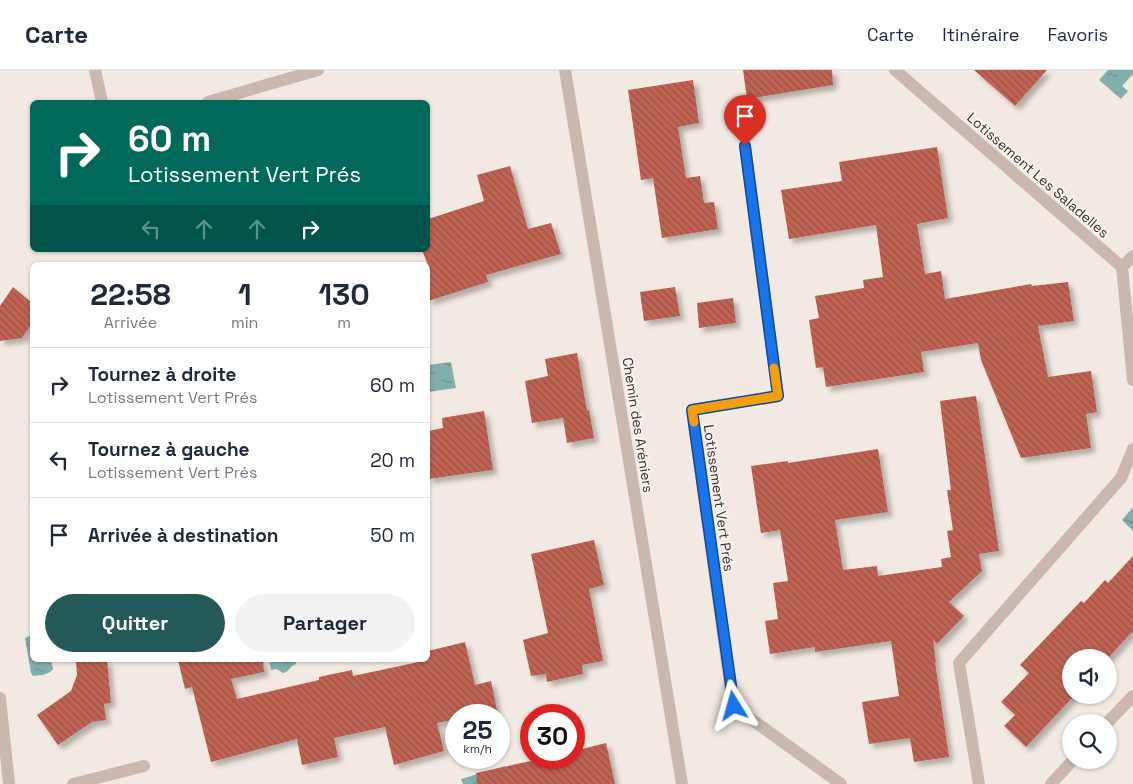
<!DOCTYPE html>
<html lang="fr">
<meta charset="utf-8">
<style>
:root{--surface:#fff;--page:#f2f2f3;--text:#1f2937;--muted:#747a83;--line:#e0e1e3;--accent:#235958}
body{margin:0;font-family:"Space Grotesk",sans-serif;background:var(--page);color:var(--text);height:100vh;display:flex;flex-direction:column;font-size:19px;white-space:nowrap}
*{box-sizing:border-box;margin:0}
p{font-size:16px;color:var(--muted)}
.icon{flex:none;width:28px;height:28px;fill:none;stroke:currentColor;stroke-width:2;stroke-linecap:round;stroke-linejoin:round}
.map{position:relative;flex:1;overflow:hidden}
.panel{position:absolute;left:30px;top:192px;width:400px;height:400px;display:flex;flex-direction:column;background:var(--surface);border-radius:8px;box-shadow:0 1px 4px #0004}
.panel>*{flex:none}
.top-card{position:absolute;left:30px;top:30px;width:400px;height:152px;border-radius:8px;box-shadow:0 1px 4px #0004;background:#00695c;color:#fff;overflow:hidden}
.fabs{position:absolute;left:1062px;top:579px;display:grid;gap:10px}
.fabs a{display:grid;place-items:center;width:55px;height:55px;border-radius:50%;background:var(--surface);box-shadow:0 1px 4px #0004;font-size:25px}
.speed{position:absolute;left:445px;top:634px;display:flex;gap:10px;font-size:25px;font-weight:700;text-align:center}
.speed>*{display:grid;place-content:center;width:65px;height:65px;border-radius:50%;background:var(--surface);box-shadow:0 1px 4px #0004;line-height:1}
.speed small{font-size:12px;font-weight:400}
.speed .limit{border:8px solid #d22;background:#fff;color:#111}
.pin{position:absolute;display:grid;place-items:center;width:42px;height:42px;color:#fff;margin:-51px -21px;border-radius:50% 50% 50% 0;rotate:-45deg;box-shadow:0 0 5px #0007}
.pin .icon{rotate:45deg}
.me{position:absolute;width:55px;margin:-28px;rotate:352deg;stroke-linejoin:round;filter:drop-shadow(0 0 4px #0008)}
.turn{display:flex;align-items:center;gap:18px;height:105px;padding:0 15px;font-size:22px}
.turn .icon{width:65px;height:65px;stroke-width:2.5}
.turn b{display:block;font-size:35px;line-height:42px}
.lanes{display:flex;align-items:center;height:48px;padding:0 15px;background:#0003;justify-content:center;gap:25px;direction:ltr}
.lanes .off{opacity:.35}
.eta{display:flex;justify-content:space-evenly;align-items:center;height:85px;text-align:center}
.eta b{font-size:30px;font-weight:700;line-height:35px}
.button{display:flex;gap:10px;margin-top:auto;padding:10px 15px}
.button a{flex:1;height:58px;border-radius:30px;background:var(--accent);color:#fff;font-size:20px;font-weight:700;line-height:58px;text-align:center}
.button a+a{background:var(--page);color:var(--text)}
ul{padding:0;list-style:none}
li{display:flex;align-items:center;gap:15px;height:75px;padding:0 15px;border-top:1px solid var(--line)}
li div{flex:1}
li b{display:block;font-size:19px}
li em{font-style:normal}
header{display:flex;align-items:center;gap:30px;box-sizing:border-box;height:70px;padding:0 25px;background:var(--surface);border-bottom:1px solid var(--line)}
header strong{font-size:24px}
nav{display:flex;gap:28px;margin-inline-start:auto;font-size:18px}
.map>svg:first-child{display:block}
.water{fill:url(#water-ripples)}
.building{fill:url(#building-back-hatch);filter:url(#shadow)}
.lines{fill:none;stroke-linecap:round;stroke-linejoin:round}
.service{stroke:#cab8ae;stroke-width:12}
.minor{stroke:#cab8ae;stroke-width:12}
.route-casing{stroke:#114b97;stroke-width:12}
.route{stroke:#1a73e8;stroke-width:9}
.slow{stroke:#f59e0b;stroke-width:9}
.labels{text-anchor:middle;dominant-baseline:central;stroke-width:4;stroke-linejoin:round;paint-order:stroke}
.street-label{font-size:14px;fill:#392f2c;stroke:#faf3ee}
</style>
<header>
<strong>Carte</strong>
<nav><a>Carte</a><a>Itinéraire</a><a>Favoris</a></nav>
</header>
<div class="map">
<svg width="1133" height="714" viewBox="0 0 1133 714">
<defs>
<pattern id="water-ripples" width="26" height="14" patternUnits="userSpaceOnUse" patternTransform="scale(1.25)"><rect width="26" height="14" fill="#82aeac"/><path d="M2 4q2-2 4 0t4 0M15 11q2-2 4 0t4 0" fill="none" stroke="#6b8e8c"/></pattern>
<pattern id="building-back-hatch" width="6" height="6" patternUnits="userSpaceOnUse" patternTransform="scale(1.25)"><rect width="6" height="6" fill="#bf6353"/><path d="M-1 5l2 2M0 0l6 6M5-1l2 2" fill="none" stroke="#9c5245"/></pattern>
<filter id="shadow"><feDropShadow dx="4.5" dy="4.5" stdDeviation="2.5" flood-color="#0004"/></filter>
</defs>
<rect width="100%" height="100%" fill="#f2e9e2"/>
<path class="water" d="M 1108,0 L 1133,0 L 1133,4 L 1122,16 L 1128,21 L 1121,29 L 1099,10 Z
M 451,292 L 456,318 L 428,322 L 428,295 Z
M 1133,437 L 1133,461 L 1122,450 Z
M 32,565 L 32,590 L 51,590 L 53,599 C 49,605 40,605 33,606 L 31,603 L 25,568 Z
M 269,590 L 295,590 L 296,594 C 290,596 289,602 283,603 L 276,599 L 271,600 Z
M 505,696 L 510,714 L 463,714 L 461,709 Z"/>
<path class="building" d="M 743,0 L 832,0 L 833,15 L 747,29 Z
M 974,0 L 1047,0 L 1015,36 Z
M 693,10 L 699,53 L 678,57 L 686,108 L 700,106 L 704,133 L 714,132 L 718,159 L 662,168 L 653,108 L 641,110 L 628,20 Z
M 937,77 L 948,148 L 917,154 L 925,204 L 941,201 L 945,229 L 1031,214 L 1032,216 L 1068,212 L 1074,251 L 1038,256 L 1048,307 L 1091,301 L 1097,342 L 1086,344 L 1091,378 L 1021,388 L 981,290 L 978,273 L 921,282 L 924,302 L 826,317 L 823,297 L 816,298 L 809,250 L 819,248 L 815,226 L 864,218 L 863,210 L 883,207 L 876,155 L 789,169 L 781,120 L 842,111 L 839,92 Z
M 510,96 L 528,159 L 551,153 L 561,184 L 486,205 L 488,212 L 428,231 L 428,195 L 422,180 L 428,180 L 428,149 L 484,131 L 477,105 Z
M 13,217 L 32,233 L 32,253 L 22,268 L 0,271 L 0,236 Z
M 675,217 L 680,246 L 644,251 L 640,222 Z
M 733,228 L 736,253 L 699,258 L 697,233 Z
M 577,283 L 587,341 L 589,340 L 594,368 L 567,373 L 563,348 L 532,353 L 525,311 L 548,306 L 545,289 Z
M 976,326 L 999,481 L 979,484 L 982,501 L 949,532 L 964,546 L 937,574 L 933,570 L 936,593 L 935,592 L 949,687 L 914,692 L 910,668 L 869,674 L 862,632 L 899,626 L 891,571 L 815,582 L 815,577 L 770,584 L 765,551 L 778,549 L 773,513 L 788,511 L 780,460 L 761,463 L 751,396 L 788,391 L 788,393 L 878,379 L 888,442 L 835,450 L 843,500 L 877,496 L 878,506 L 942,497 L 941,489 L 951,487 L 947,461 L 953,460 L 947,420 L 951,420 L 940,331 Z
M 484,341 L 493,400 L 428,409 L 428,361 L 443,358 L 442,348 Z
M 594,470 L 604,515 L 589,519 L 603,591 L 582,595 L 583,604 L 547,612 L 546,604 L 531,606 L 523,570 L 548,563 L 531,484 Z
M 1133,486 L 1133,561 L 1108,588 L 1071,588 L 1071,625 L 1075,625 L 1026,677 L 1004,656 L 1015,645 L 1001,632 L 1029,603 L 1020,595 L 1081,531 L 1084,533 L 1105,510 L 1108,513 Z
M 465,572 L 475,615 L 491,611 L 497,640 L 474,645 L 456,645 L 456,649 L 437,653 L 444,681 L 394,695 L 385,657 L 334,668 L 338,687 L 302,695 L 297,669 L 211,692 L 192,617 L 185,619 L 178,590 L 263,590 L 264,602 L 231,609 L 237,629 L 319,610 L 319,607 L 352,600 L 353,606 L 428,590 L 428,581 Z
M 76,590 L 107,590 L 111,633 L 104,634 L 106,650 L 92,652 L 58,675 L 37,645 L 71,621 L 77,605 Z
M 606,673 L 615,714 L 477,714 L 476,703 L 544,688 L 574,688 L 574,681 Z"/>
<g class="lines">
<path class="service" d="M 95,0 L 102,32
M 208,32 L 318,0"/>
<path class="minor" d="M 565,0 L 682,714
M 895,0 L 1122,197 L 1133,310
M 745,76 L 778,326 L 692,340 L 733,636 L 841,714
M 1122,197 L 1133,186
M 0,628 L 9,714
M 1108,652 L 1133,626
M 73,714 L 144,696
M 979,714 L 959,593 L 1121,408 L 1133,379
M 1051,714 L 1073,690"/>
</g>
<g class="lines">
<g class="route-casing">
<path id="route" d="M 734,636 L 692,340 L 778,326 L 745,76"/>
</g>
<use href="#route" class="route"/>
<path class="slow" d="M 694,352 L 692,340 L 778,326 L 774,298"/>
</g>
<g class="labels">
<g class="street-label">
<text transform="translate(1038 105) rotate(41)">Lotissement Les Saladelles</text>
<text transform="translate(638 355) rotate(81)">Chemin des Aréniers</text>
<text transform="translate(719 428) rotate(82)">Lotissement Vert Prés</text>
</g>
</g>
</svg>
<div class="fabs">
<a><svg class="icon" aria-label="sound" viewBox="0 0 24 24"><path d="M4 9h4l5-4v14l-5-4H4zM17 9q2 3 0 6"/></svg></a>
<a><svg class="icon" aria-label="search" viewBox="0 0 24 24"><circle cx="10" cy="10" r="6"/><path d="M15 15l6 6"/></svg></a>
</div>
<div class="speed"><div>25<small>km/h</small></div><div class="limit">30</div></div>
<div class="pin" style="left:745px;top:76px;background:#d93025"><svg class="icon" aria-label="arrive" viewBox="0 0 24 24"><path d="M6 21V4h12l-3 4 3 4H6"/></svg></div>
<svg class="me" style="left:734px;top:636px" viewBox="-20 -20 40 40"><path d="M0-17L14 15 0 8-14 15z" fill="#1a73e8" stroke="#fff" stroke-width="4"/></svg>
<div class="top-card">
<div class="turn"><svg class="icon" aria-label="right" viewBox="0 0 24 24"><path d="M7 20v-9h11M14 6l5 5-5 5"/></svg><div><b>60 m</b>Lotissement Vert Prés</div></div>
<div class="lanes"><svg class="icon off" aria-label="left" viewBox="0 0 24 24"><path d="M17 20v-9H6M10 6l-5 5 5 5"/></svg><svg class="icon off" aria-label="ahead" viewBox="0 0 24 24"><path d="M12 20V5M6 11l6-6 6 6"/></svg><svg class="icon off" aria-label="ahead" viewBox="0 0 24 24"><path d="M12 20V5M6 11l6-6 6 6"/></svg><svg class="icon" aria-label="right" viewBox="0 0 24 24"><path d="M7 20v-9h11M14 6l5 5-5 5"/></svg></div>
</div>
<section class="panel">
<div class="eta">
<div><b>22:58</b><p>Arrivée</p></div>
<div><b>1</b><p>min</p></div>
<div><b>130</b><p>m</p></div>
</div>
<ul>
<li><svg class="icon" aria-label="right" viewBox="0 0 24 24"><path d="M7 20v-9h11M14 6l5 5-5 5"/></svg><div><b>Tournez à droite</b><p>Lotissement Vert Prés</p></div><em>60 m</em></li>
<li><svg class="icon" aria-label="left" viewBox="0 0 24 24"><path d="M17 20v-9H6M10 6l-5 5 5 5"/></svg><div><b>Tournez à gauche</b><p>Lotissement Vert Prés</p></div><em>20 m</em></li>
<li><svg class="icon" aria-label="arrive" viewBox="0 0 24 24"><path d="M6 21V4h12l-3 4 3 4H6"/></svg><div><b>Arrivée à destination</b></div><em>50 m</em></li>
</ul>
<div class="button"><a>Quitter</a><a>Partager</a></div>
</section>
</div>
